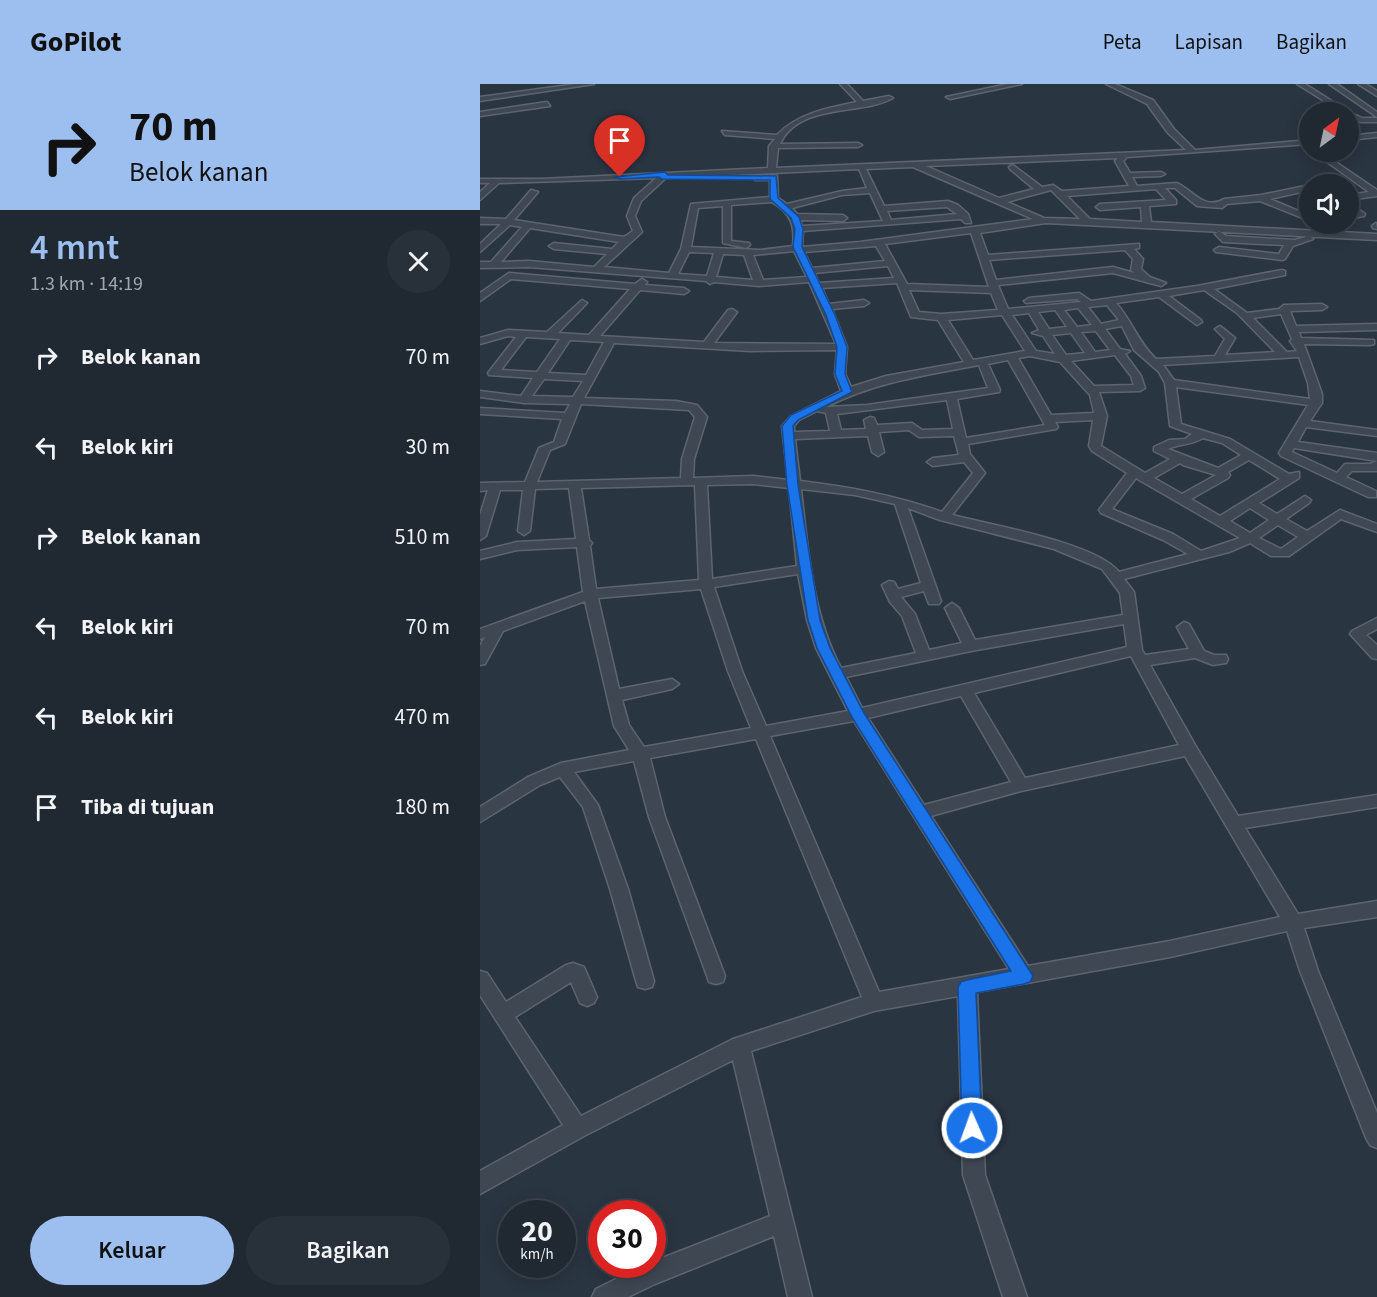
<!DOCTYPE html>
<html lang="id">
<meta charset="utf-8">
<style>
:root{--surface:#202832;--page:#28303a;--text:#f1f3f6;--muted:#a2a6ac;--line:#3d444d;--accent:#9cbff0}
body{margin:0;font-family:"Source Sans 3",sans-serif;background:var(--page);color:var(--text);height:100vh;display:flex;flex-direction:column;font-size:22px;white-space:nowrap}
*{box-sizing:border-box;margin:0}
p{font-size:20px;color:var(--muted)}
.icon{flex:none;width:33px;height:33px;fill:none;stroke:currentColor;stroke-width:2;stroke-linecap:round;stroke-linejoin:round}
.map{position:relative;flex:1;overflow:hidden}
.details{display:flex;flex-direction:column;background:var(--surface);width:480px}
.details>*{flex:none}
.guide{background:#9cbff0;color:#111;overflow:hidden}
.needle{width:39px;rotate:33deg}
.buttons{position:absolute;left:819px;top:18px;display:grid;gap:12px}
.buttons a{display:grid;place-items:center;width:60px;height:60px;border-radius:50%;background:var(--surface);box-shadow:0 3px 15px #0003,0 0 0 2px var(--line);font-size:30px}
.speed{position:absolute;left:18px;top:1116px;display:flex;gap:12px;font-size:30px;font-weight:700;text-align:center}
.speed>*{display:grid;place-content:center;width:78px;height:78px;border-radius:50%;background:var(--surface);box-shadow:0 3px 15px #0003,0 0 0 2px var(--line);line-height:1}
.speed small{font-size:15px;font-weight:400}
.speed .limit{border:9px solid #d22;background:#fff;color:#111}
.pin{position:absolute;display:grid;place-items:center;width:51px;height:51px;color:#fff;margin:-62px -26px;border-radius:50% 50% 50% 0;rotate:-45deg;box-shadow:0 0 6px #0007}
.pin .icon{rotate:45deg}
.me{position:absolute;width:66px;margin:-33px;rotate:358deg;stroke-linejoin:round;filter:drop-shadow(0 0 4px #0008)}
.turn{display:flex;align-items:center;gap:21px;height:126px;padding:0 30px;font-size:27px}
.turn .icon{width:78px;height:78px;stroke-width:2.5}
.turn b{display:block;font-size:42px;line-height:51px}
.round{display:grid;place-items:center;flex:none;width:63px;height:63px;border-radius:32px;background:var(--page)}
.summary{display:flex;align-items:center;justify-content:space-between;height:102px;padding:0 30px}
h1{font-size:36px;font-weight:600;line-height:45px;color:var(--accent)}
.action{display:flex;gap:12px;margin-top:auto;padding:12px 30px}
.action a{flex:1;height:69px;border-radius:36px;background:var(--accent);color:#111;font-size:24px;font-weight:600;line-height:69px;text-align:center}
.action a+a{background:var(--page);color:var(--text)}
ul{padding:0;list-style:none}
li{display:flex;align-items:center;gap:18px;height:90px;padding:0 30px}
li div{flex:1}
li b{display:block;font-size:22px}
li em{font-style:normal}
header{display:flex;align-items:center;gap:36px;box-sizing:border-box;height:84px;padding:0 30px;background:var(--accent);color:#111}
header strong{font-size:28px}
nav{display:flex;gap:33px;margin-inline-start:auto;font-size:21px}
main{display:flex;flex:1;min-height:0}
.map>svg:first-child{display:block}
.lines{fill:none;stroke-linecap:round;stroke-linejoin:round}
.minor-casing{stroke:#5c656f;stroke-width:3}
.minor{fill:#3e4752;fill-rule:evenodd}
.route{fill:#1a73e8;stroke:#114b97;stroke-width:1.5}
</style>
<header>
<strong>GoPilot</strong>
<nav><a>Peta</a><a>Lapisan</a><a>Bagikan</a></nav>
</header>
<main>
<section class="details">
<div class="guide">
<div class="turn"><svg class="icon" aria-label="right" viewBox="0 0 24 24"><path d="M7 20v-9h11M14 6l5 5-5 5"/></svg><div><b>70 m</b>Belok kanan</div></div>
</div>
<div class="summary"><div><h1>4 mnt</h1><p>1.3 km · 14:19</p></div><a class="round"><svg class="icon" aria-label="close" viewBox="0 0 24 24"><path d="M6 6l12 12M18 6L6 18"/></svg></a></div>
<ul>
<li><svg class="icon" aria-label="right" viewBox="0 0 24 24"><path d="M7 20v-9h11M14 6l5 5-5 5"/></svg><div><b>Belok kanan</b></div><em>70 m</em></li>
<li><svg class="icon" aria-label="left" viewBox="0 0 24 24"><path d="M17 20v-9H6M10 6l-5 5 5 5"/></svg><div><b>Belok kiri</b></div><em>30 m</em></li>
<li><svg class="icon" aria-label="right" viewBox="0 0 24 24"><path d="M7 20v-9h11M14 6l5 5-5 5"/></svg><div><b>Belok kanan</b></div><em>510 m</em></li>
<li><svg class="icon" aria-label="left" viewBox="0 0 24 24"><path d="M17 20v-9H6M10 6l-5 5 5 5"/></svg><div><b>Belok kiri</b></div><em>70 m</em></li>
<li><svg class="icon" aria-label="left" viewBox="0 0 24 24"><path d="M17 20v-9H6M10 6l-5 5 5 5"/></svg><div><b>Belok kiri</b></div><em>470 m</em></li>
<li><svg class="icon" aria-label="arrive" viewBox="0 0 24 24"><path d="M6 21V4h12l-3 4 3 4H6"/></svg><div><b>Tiba di tujuan</b></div><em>180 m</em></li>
</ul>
<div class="action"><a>Keluar</a><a>Bagikan</a></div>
</section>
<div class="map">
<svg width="897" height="1213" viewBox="0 0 897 1213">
<rect width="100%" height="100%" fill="#2a3542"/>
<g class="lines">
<g class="minor-casing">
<path id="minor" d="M 96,0 L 114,0 L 0,17 L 0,13 Z
M 360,0 L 367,0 L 383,17 L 409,12 L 413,14 C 381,32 320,18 300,60 L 378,59 L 382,61 L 378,63 L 298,64 L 296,84 L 706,66 L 688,49 L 667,20 L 626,0 L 635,0 L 673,16 L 694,45 L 715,66 L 830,56 L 830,60 L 647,73 L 643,77 L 650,89 L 681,88 L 685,90 L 681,92 L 652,93 L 657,102 L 697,99 C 713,106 724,127 744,115 L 781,111 L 830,101 L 830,106 L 790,115 L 830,132 L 830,137 L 780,117 L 747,120 L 742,124 L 717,122 L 695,104 L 685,104 L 696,116 L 696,120 L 669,122 L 671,138 L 897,150 L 897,156 L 566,139 L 500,149 L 508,171 L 659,160 L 659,164 L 654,165 L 663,175 L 661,185 L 670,193 L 686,199 L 681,202 L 633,189 L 518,201 L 528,225 L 601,218 L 597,215 L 546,219 L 544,217 L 549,214 L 599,209 L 611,217 L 717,202 L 802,186 L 805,187 L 805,191 L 734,205 L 767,229 L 799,225 L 804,221 L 842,220 L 847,223 L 842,226 L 810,227 L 816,242 L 897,240 L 897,246 L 819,248 L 821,254 L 894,256 L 894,260 L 890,261 L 824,260 L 842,310 L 842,319 L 830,337 L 897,346 L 897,352 L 826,343 L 818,358 L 897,369 L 897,387 L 872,387 L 866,393 L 896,407 L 896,413 L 888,413 L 801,372 L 799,369 L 828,321 L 696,303 L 701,340 L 750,355 L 809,390 L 819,388 L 819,394 L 779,419 L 797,430 L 825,412 L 831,416 L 829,419 L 806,435 L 827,447 L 860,426 L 897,440 L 897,448 L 861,435 L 809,472 L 791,472 L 770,459 L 749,468 L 644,495 L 654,508 L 662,566 L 665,571 L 709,565 L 697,543 L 704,538 L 709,540 L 724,567 L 734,571 L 746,571 L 748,575 L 746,579 L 733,581 L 715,574 L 670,581 L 715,661 L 758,732 L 897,711 L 897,723 L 765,744 L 818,830 L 897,817 L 897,833 L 824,844 L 838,887 L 897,1029 L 897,1064 L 890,1061 L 886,1054 L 820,887 L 807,847 L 690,873 L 497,908 L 505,1091 L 547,1213 L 523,1213 L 483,1091 L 478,912 L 394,927 L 271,967 L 332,1213 L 308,1213 L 294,1152 L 175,1200 L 148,1213 L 112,1213 L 116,1205 L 160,1183 L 172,1180 L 172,1178 L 290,1132 L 253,976 L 104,1052 L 0,1110 L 0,1087 L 83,1041 L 0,911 L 0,887 L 7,889 L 26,918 L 86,881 L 93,879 L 104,883 L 117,913 L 114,919 L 107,922 L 100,919 L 91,898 L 35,933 L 101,1032 L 253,955 L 382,913 L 276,655 L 170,674 L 185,733 L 245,892 L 243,898 L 236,900 L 229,898 L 227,892 L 169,733 L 154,677 L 94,688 L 118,721 L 148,805 L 174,897 L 172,903 L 165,905 L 158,903 L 156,897 L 130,805 L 103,723 L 80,693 L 60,701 L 0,738 L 0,723 L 48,693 L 81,679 L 149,666 L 134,642 L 105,517 L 23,547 L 5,580 L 0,581 L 0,562 L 5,553 L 0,555 L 0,545 L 103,508 L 97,463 L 37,466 L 0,475 L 0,467 L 37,458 L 96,455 L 89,404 L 55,405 L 50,447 L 44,451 L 38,447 L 43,406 L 20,406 L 6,452 L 0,456 L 0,431 L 8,406 L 0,407 L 0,399 L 45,398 L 59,364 L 74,358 L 82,335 L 0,330 L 0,324 L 85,329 L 90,320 L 44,319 L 0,313 L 0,307 L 41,312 L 53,294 L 9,291 L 8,289 L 36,253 L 28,252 L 0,260 L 0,254 L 28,246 L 67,248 L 102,216 L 107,219 L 105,221 L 78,249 L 109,251 L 150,205 L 31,195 L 0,217 L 0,209 L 29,189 L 155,200 L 162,195 L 167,198 L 165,201 L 204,204 L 209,207 L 204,210 L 160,206 L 120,252 L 224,258 L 248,226 L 252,225 L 257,228 L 234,259 L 356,260 L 329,198 L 279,202 L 234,198 L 230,200 L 226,197 L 49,183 L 0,184 L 0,178 L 11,178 L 42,143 L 30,141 L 0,168 L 0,160 L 21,140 L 0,140 L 0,134 L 26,135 L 51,106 L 58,108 L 34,136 L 144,153 L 153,147 L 147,132 L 154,114 L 176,94 L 19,99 L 0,116 L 0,108 L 10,99 L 0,99 L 0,95 L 61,95 L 288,84 L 289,62 L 295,55 L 245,51 L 242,47 L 297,51 C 318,29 348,24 377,18 ZM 638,74 L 635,77 L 649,102 L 582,107 L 573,101 L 562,103 L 533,81 L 529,83 L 530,85 L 554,105 L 519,114 L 446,82 ZM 433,83 L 553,135 L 380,158 L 322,163 L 323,147 L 481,135 L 485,139 L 491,139 L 488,130 L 478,121 L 468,117 L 404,122 L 386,85 ZM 379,85 L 387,104 L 362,107 L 307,120 L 298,114 L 297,92 L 275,92 L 275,96 L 290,96 L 290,113 L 211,120 L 201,165 L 189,189 L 124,183 L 162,148 L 155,132 L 161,117 L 186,94 ZM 676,105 L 686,116 L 620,120 L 616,123 L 620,126 L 661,123 L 662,138 L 610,135 L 587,112 ZM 571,106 L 600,135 L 564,134 L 527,118 ZM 390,109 L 403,137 L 322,142 L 320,136 L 363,137 L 367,134 L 363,131 L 317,130 L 312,124 L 362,111 ZM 292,118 C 311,130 315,140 313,162 L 281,166 L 211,163 L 218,124 L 243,122 L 243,159 L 266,164 L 270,161 L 269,159 L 251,157 L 251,121 ZM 467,123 L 477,130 L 411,136 L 407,127 ZM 50,144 L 139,158 L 132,165 L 74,159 L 69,162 L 74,165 L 127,170 L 114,183 L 49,177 L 21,178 ZM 491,149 L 509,203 L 427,200 L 405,160 ZM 396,162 L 405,177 L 332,184 L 324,168 ZM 645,166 L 653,175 L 651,186 L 654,189 L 633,183 L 516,196 L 509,176 ZM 314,167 L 327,193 L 283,196 L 273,171 ZM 209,168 L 234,169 L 227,192 L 198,190 ZM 243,170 L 264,171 L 273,196 L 236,193 ZM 408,182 L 414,194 L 339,199 L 334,189 ZM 417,199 L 431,233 L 458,236 L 484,278 L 406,292 L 371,303 L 365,290 L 367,263 L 352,225 L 384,222 L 389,219 L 384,216 L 349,220 L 342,204 ZM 429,206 L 511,209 L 518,226 L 461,230 L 439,228 ZM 724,206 L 757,229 L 795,268 L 745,271 L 755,254 L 740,242 L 735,245 L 745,255 L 735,272 L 676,275 C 657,257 653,238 636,219 L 679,213 L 717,241 L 722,238 L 721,236 L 689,212 ZM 627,221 L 639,236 L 621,240 L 608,223 ZM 598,224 L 612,241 L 597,243 L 584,226 ZM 575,226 L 576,227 L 587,243 L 569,245 L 558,228 ZM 549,229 L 559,246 L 552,249 L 563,252 L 575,270 L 556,267 L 532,231 ZM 801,230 L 812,255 L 810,257 L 817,267 L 807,268 L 773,234 ZM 522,231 L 545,267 L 493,276 L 468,236 ZM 642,242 L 654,266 L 679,288 L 685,299 L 690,342 L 712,350 L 705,355 L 689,356 L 674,363 L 674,367 L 690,375 L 665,389 L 621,362 L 627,332 L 619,308 L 660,307 L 665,304 L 661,292 L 645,270 L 650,267 L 640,265 L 625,245 ZM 616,247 L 630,266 L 615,268 L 601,248 ZM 591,249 L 605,269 L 586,271 L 572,251 ZM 46,253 L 80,255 L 57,288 L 21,286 ZM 90,256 L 124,258 L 106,291 L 68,289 ZM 134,259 L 270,267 L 357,266 L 355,290 L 361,307 L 311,332 L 302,342 L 308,396 L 273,392 L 213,394 L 214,375 L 227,333 L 217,321 L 196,317 L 104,314 ZM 635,271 L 651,292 L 654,301 L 614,302 L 591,277 ZM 550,272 L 580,278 L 610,311 L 614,329 L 571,331 L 538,274 ZM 819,273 L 828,299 L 830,315 L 694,296 L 683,281 ZM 528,276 L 565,341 L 486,354 L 477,315 L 519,308 L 520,306 L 508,280 ZM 499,281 L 508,304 L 387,321 L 346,323 C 395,298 446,291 499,281 ZM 64,295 L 103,297 L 93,313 L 52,312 ZM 467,316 L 473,345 L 442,346 L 432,339 L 397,341 L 394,334 L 390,333 L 384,336 L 386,345 L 361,346 L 357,330 ZM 101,320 L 209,326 L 215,333 L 202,375 L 201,394 L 57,398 L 70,366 L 85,360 ZM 337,327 L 346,329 L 350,347 L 314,348 L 314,342 L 319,336 ZM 613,336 L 609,362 L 612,367 L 647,389 L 619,426 L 621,429 L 683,456 L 708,470 L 639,488 C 616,459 511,441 472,431 L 505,389 L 490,370 L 488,360 L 576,345 L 578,343 L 575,338 ZM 429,346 L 439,353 L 474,352 L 479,371 L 453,374 L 447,378 L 453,382 L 484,378 L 493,389 L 462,428 C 415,411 369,403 320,397 L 315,355 L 388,352 L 392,368 L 398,372 L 404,368 L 399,348 ZM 723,354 L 742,359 L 761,371 L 738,384 L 688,365 C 700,359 709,362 723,354 ZM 814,364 L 897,377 L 890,380 L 865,380 L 857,389 L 812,368 ZM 769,376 L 800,395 L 740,432 L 711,415 L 748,394 L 750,391 L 748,388 ZM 700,379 L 703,381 L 736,391 L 702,410 L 674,394 ZM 656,394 L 661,397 L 760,454 L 721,467 L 693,450 L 632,425 ZM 273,400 L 309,404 L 317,482 L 232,495 L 227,401 ZM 215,401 L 219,496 L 116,505 L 110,462 L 112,459 L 109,456 L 101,404 ZM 321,405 L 375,411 L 415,420 L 441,499 L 418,505 L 414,498 L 409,497 L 402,501 L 410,518 L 422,532 L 436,569 L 361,584 C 332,529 328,466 321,405 ZM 428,424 L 460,436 L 574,465 L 622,485 L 640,509 L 643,531 L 495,556 L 479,524 L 472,519 L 465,524 L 482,559 L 449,566 L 435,530 L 421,513 L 444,507 L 449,520 L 459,520 L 461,517 ZM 770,424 L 789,436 L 770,449 L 750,437 ZM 798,441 L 818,453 L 801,465 L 779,454 ZM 318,490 L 327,536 L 336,564 L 368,627 L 286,642 L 262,587 L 234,503 ZM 221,505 L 248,587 L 271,644 L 164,663 L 149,641 L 142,616 L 192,605 L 199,600 L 192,595 L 139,605 L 118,514 ZM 644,540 L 647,563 L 382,624 L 366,593 L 491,567 ZM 651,572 L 699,661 L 545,694 L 494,609 ZM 481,612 L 531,698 L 444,721 L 388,634 ZM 374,637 L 529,885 L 399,908 L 290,652 ZM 705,672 L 800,833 L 690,857 L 548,882 L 451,732 L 541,707 Z
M 528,0 L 542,0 L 470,15 L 466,13 Z
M 817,0 L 825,0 L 869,28 L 882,34 L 897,34 L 897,38 L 881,38 L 868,33 L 868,28 L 862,28 Z
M 849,0 L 857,0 L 897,28 L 897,33 Z
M 878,0 L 886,0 L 897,7 L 897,12 Z
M 67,18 L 70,22 L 0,32 L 0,28 Z
M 897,49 L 897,53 L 868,56 L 868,52 Z
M 833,68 L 841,68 L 897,106 L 897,112 L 868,116 L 868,111 L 889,108 Z
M 881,127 L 885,130 L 884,132 L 868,135 L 868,130 Z
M 896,139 L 897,145 L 893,144 L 892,142 Z
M 739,147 L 746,152 L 815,156 L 829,152 L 833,155 L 813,162 L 805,175 L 802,176 L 736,168 L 734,166 L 739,163 L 799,170 L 804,161 L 743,158 L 735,150 Z
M 897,534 L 897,545 L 886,551 L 897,561 L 897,575 L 892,574 L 870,550 L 872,547 Z"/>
</g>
<use href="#minor" class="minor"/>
</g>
<path class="route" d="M 185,88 L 188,91 L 296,92 L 298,114 L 319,133 L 323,145 L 322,163 L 355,231 L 367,263 L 365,290 L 372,308 L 318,336 L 313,342 L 318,401 L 340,536 L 350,564 L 384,629 L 553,892 L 550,898 L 544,900 L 496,909 L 502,1044 L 499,1050 L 492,1053 L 485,1050 L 482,1044 L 478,903 L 481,898 L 487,896 L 531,887 L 373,635 L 337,564 L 328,536 L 307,401 L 302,342 L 311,331 L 362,307 L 355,290 L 357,263 L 346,231 L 313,163 L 315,145 L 311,134 L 290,115 L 290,96 L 182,95 L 179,93 L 140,95 L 136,93 Z"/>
</svg>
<div class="buttons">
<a><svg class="needle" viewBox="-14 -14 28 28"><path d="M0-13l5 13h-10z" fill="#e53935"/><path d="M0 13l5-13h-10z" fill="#a2a6ac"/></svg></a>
<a><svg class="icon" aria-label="sound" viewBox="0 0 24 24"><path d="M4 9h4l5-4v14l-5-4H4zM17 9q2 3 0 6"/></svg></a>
</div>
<div class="speed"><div>20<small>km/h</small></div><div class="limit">30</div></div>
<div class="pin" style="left:140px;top:93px;background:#d93025"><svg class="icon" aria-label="arrive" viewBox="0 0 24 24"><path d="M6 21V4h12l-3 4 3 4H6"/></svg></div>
<svg class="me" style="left:492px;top:1044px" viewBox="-20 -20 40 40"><circle r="17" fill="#1a73e8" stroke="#fff" stroke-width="3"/><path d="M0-11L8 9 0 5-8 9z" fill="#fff"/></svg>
</div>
</main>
